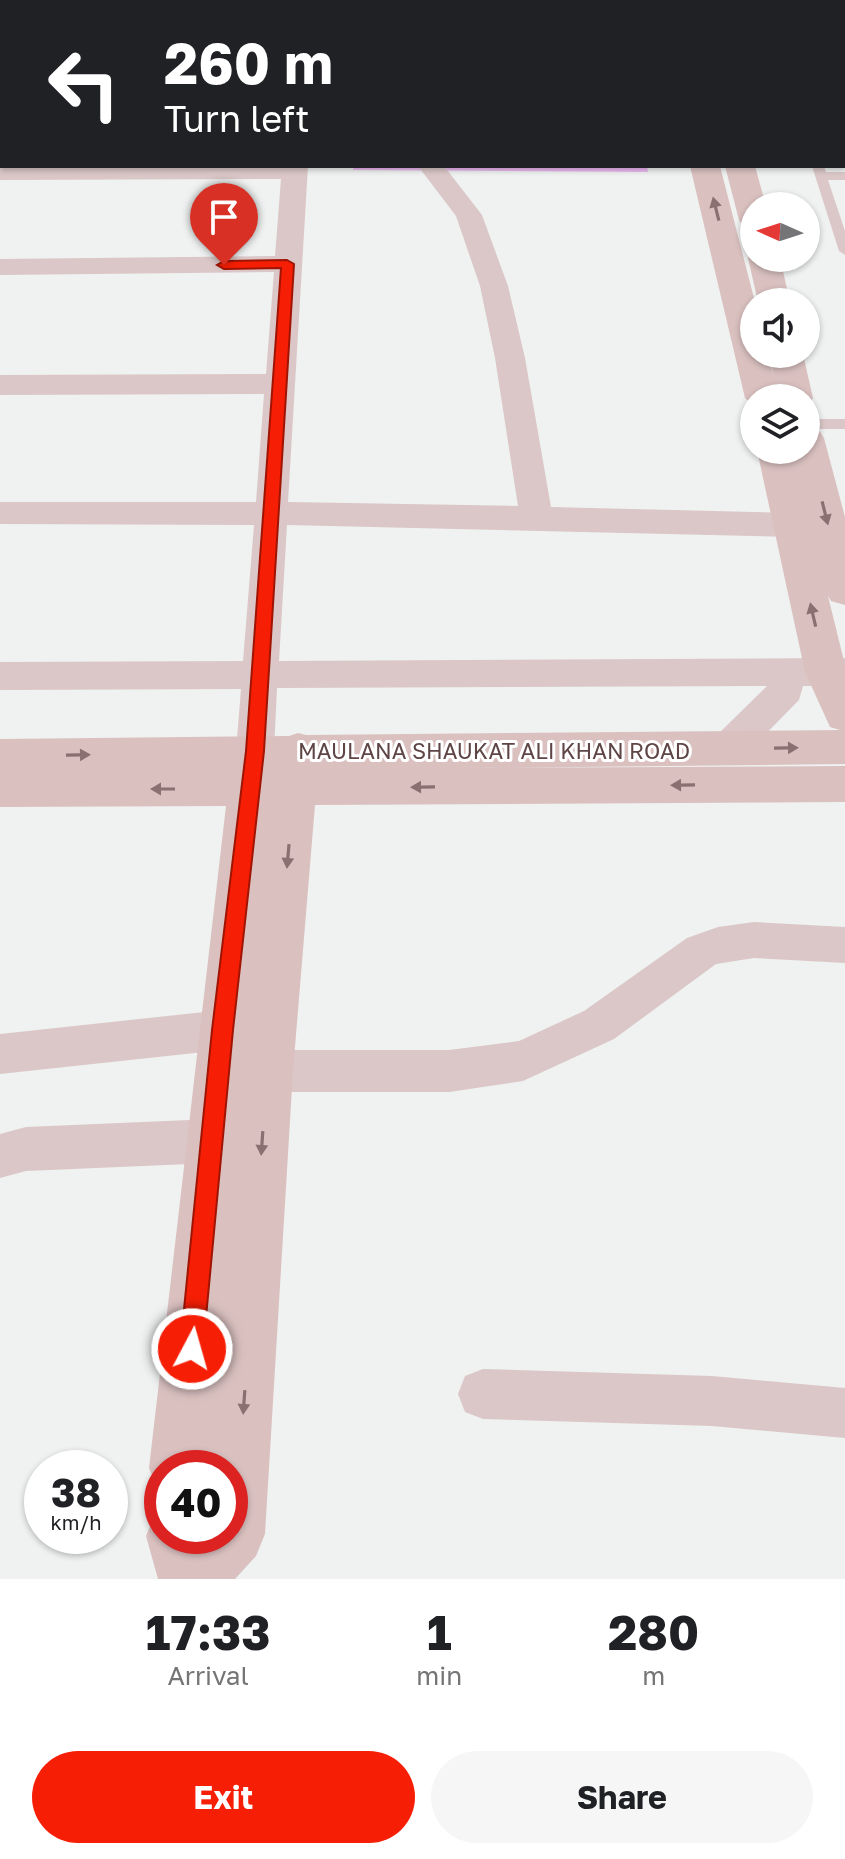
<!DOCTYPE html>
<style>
:root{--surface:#fff;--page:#f6f6f6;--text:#202124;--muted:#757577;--accent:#f61e05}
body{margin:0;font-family:"Golos Text",sans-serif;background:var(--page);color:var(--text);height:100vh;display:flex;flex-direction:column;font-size:30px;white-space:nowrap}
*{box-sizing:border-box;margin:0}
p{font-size:26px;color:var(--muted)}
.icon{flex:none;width:44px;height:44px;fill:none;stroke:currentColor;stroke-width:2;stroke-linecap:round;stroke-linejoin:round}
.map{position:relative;height:1579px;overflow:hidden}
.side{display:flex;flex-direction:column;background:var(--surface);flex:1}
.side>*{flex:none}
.top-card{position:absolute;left:0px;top:0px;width:846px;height:168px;box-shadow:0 2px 6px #0004;background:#202124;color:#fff;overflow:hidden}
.needle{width:52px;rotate:273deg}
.tools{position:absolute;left:740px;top:192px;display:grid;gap:16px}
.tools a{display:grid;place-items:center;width:80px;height:80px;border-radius:50%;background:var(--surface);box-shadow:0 2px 6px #0004;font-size:40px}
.speed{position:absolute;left:24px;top:1450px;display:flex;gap:16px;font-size:40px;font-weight:700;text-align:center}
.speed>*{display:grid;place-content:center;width:104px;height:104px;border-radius:50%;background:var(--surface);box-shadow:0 2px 6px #0004;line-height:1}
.speed small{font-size:20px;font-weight:400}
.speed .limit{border:12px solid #d22;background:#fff;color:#111}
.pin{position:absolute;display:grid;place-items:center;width:68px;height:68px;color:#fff;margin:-82px -34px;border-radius:50% 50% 50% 0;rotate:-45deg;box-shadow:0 0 8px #0007}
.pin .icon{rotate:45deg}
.me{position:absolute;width:88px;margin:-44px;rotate:6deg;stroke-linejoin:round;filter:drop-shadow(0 0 6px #0008)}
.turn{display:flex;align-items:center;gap:28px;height:168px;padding:0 32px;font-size:36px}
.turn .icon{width:104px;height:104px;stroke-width:2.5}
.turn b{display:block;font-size:56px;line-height:68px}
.eta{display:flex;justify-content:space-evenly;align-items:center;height:136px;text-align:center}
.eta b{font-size:48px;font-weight:700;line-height:56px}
.primary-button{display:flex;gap:16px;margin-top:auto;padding:16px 32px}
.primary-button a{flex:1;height:92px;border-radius:48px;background:var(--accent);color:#fff;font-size:32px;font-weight:700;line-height:92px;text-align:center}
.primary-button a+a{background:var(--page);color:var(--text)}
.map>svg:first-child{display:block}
.green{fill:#f0b9f4}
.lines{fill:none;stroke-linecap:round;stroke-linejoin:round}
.lane{fill:#dbc7c7;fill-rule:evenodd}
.street{fill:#dbc7c7;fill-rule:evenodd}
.secondary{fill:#dac1c0;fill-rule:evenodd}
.oneway{fill:#8a7070}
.route{fill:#f61e05;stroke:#a01403;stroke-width:2}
.labels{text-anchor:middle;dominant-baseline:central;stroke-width:6;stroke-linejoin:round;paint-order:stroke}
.street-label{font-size:22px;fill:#5f4545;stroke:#fff}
</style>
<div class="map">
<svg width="845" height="1579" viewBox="0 0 845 1579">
<rect width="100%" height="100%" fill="#eff2f1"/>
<path class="green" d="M 354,166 L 647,166 L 648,172 L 353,170 Z"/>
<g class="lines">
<path class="lane" d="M 839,0 L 845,0 L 845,6 L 844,2 Z
M 812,166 L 824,166 L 826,172 L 845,172 L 845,180 L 828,180 L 845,231 L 845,255 L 839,251 Z
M 806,419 L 845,419 L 845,429 L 806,429 Z"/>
<path class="street" d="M 300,0 L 322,0 L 322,2 L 300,2 Z
M 0,82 L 2,82 L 2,96 L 0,96 Z
M 844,117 L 845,117 L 845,131 L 844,131 Z
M 0,164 L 308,166 L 288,502 L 518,506 L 495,358 L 480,286 L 456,216 L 418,166 L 444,166 L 482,215 L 508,286 L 525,358 L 551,507 L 793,513 L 805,517 L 809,525 L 805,533 L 793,537 L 287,525 L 279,661 L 845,658 L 845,686 L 803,686 L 799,700 L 740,760 L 727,764 L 714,760 L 708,749 L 714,738 L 767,686 L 277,688 L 274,751 L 268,762 L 255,766 L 242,762 L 236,751 L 241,689 L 0,690 L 0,662 L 243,661 L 254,525 L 0,524 L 0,502 L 256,502 L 264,394 L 0,395 L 0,375 L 266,374 L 274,272 L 0,275 L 0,259 L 275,256 L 281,179 L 0,180 Z
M 754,922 L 845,927 L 845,963 L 754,958 L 716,964 L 614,1039 L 523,1081 L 449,1092 L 268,1092 L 253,1086 L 246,1071 L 253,1056 L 268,1050 L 449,1050 L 519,1041 L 584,1011 L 687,938 L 718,927 Z
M 223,1010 L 238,1016 L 244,1030 L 238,1044 L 223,1050 L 0,1074 L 0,1034 Z
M 213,1119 L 229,1126 L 236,1141 L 229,1156 L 213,1163 L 26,1171 L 0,1178 L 0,1134 L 26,1127 Z
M 483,1369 L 712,1376 L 845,1388 L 845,1438 L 712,1426 L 483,1419 L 465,1412 L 458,1394 L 465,1376 Z"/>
<path class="secondary" d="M 683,0 L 709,0 L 709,2 L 683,2 Z
M 690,166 L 720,166 L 755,302 L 754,354 L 768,354 L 774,378 L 769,354 L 803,354 L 813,398 L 808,406 L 806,407 L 806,398 L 754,398 L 754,407 L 745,398 Z
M 725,166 L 755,166 L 766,206 L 754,206 L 754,229 L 743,227 L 739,220 Z
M 754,251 L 754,258 L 780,258 L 790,302 L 758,302 L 748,258 Z
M 806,426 L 819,430 L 824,438 L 845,517 L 845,605 L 831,601 L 828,596 L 845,665 L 845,764 L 475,768 L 845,766 L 845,802 L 315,805 L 293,1071 L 265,1534 L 256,1556 L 235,1579 L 158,1579 L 146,1536 L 155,1514 L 162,1511 L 162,1536 L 230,1536 L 230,1468 L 162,1468 L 162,1491 L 158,1489 L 149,1468 L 226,806 L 0,807 L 0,739 L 289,736 L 298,733 L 306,735 L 840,730 L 830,727 L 805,672 L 757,450 L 806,450 Z"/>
</g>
<defs><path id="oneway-solid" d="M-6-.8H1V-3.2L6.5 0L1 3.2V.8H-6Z" transform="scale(2)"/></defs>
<g class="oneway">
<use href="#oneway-solid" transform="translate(716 209) rotate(-104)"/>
<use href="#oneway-solid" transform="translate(825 513) rotate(76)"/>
<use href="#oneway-solid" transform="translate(813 615) rotate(-103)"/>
<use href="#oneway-solid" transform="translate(786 748) rotate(-1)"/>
<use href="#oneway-solid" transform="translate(78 755) rotate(-1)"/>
<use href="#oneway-solid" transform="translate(683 785) rotate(179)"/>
<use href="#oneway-solid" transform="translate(423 787) rotate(179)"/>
<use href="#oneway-solid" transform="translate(163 789) rotate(180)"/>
<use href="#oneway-solid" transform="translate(288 856) rotate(95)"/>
<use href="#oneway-solid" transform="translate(262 1143) rotate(94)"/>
<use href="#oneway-solid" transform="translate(244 1402) rotate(94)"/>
</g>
<path class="route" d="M 287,260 L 294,264 L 264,751 L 233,1030 L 203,1349 L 200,1358 L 192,1361 L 183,1358 L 180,1349 L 212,1030 L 246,751 L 281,268 L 224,269 L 217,265 L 224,261 Z"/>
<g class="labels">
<g class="street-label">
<text x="494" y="750">MAULANA SHAUKAT ALI KHAN ROAD</text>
</g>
</g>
</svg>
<div class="tools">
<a><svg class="needle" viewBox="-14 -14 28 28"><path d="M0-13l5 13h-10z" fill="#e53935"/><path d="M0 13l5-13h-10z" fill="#757577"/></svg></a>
<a><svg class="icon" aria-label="sound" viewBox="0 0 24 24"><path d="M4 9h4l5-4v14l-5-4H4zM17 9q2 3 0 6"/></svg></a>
<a><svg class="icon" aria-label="layers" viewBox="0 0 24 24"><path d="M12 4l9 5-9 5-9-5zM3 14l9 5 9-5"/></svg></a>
</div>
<div class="speed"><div>38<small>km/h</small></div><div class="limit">40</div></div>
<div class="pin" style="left:224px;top:265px;background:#d93025"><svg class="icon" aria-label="arrive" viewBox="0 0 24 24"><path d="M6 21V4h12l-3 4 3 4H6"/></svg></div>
<svg class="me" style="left:192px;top:1349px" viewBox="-20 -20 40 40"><circle r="17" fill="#f61e05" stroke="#fff" stroke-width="3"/><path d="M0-11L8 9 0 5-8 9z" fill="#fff"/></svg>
<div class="top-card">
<div class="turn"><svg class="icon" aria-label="left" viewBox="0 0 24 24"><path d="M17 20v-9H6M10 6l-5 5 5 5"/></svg><div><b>260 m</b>Turn left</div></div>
</div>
</div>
<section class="side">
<div class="eta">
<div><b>17:33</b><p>Arrival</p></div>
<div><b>1</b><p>min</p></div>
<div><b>280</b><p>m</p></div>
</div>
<div class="primary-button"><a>Exit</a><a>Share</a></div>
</section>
